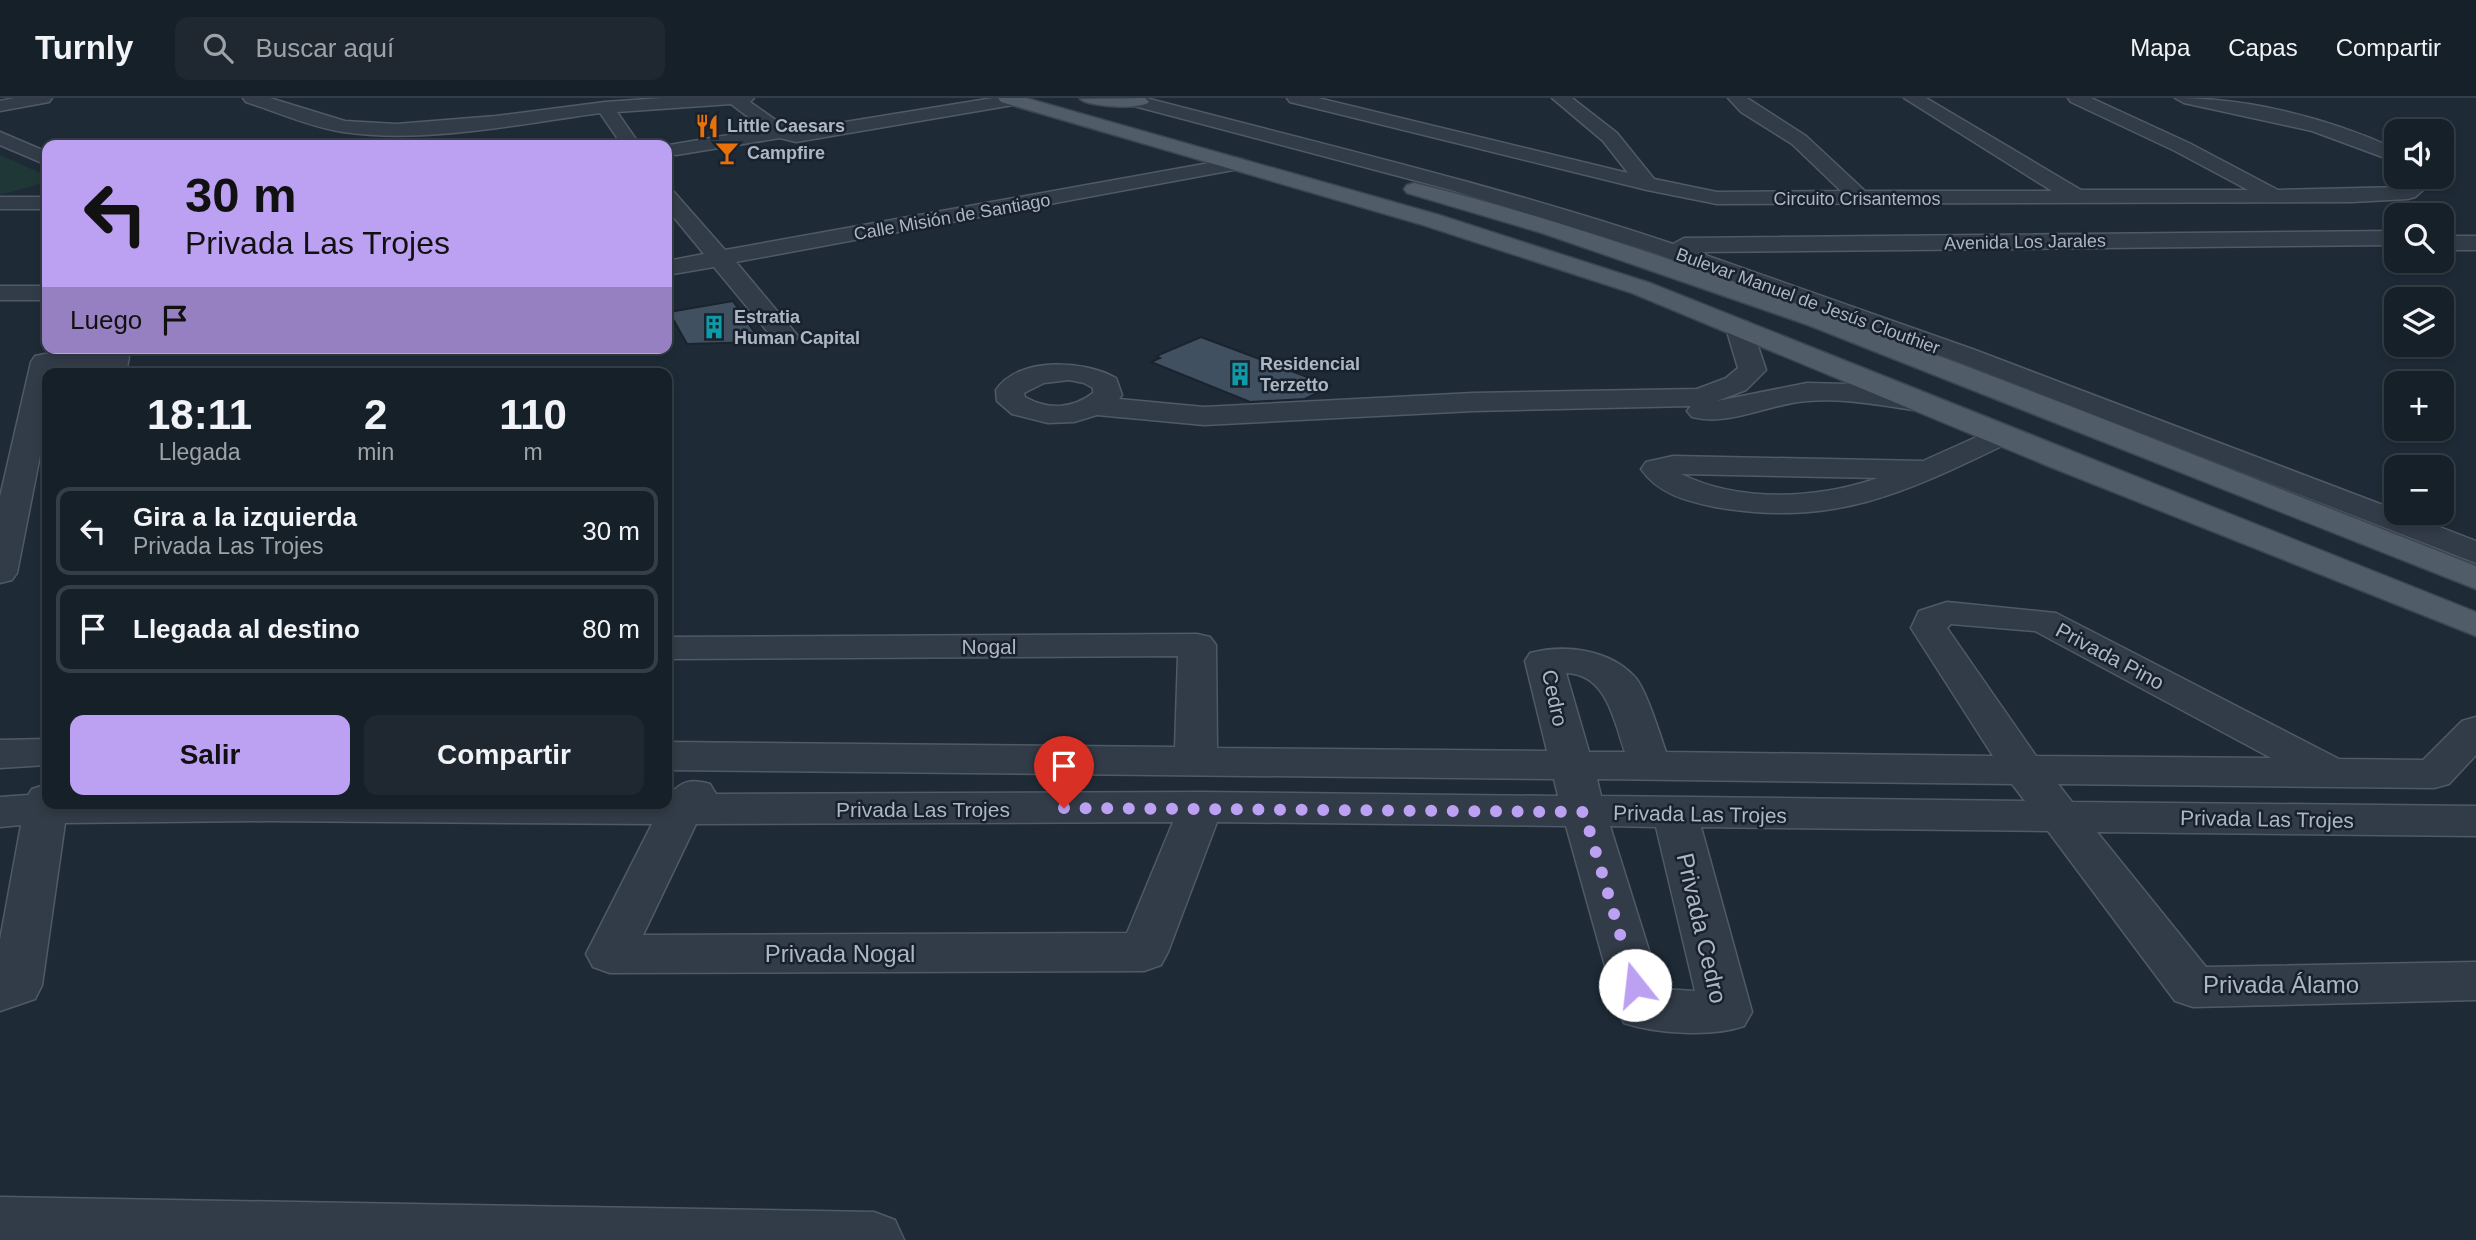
<!DOCTYPE html>
<html lang="es">
<meta charset="utf-8">
<style>
:root{--surface:#162029;--page:#1f2831;--text:#f1f3f6;--muted:#9ea3a8;--line:#353e46;--accent:#bca0f2}
body{margin:0;font-family:Helvetica,sans-serif;background:var(--page);color:var(--text);height:100vh;display:flex;flex-direction:column;font-size:26px;white-space:nowrap}
*{box-sizing:border-box;margin:0}
p{font-size:23px;color:var(--muted)}
.icon{flex:none;width:38px;height:38px;fill:none;stroke:currentColor;stroke-width:2;stroke-linecap:round;stroke-linejoin:round}
.map{position:relative;flex:1;overflow:hidden}
.sheet{position:absolute;left:42px;top:270px;width:630px;height:441px;display:flex;flex-direction:column;background:var(--surface);border-radius:14px;box-shadow:0 4px 10px #0003,0 0 0 2px var(--line)}
.sheet>*{flex:none}
.top-card{position:absolute;left:42px;top:42px;width:630px;height:214px;border-radius:14px;box-shadow:0 4px 10px #0003,0 0 0 2px var(--line);background:#bca0f2;color:#111;overflow:hidden}
.buttons{position:absolute;left:2384px;top:21px;display:grid;gap:14px}
.buttons a{display:grid;place-items:center;width:70px;height:70px;border-radius:14px;background:var(--surface);box-shadow:0 4px 10px #0003,0 0 0 2px var(--line);font-size:35px}
.pin{position:absolute;display:grid;place-items:center;width:60px;height:60px;color:#fff;margin:-72px -30px;border-radius:50% 50% 50% 0;rotate:-45deg;box-shadow:0 0 7px #0007}
.pin .icon{rotate:45deg}
.me{position:absolute;width:77px;margin:-38px;rotate:344deg;stroke-linejoin:round;filter:drop-shadow(0 0 5px #0008)}
.turn{display:flex;align-items:center;gap:24px;height:147px;padding:0 28px;font-size:32px}
.turn .icon{width:91px;height:91px;stroke-width:2.5}
.turn b{display:block;font-size:49px;line-height:60px}
.then{display:flex;align-items:center;height:66px;padding:0 28px;background:#0003;gap:14px;font-size:26px}
.eta{display:flex;justify-content:space-evenly;align-items:center;height:119px;text-align:center}
.eta b{font-size:42px;font-weight:800;line-height:49px}
.primary-button{display:flex;gap:14px;margin-top:auto;padding:14px 28px}
.primary-button a{flex:1;height:80px;border-radius:14px;background:var(--accent);color:#111;font-size:28px;font-weight:800;line-height:80px;text-align:center}
.primary-button a+a{background:var(--page);color:var(--text)}
ul{padding:0;list-style:none}
li{display:flex;align-items:center;gap:21px;height:88px;margin:0 14px 10px;padding:0 14px;border:4px solid var(--line);border-radius:14px}
li div{flex:1}
li b{display:block;font-size:26px}
li em{font-style:normal}
header{display:flex;align-items:center;gap:42px;box-sizing:border-box;height:98px;padding:0 35px;background:var(--surface);border-bottom:2px solid var(--line)}
header strong{font-size:33px}
nav{display:flex;gap:38px;margin-inline-start:auto;font-size:24px}
.search{width:490px;height:63px;background:var(--page);display:flex;align-items:center;gap:18px;box-sizing:border-box;padding:0 24px;border-radius:14px;color:var(--muted);font-size:26px}
.map>svg:first-child{display:block}
.green{fill:#203738}
.building{fill:#415060;stroke:#1a232e;stroke-width:2}
.lines{fill:none;stroke-linecap:round;stroke-linejoin:round}
.minor-casing{stroke:#505a66;stroke-width:3}
.major-casing{stroke:#3c4551;stroke-width:3}
.minor{fill:#323c48;fill-rule:evenodd}
.major{fill:#505c68;fill-rule:evenodd}
.route{stroke:#bca0f2;stroke-width:12;stroke-dasharray:0 21.6}
.labels{text-anchor:middle;dominant-baseline:central;stroke-width:5;stroke-linejoin:round;paint-order:stroke}
.far-poi-label{font-size:18px;font-weight:bold;fill:#acb7c5;stroke:#18212c;text-anchor:start}
.far-street-label{font-size:18px;fill:#acb7c5;stroke:#18212c}
.street-label{font-size:21px;fill:#acb7c5;stroke:#18212c}
.near-street-label{font-size:24px;fill:#acb7c5;stroke:#18212c}
</style>
<header>
<strong>Turnly</strong>
<div class="search"><svg class="icon" aria-label="search" viewBox="0 0 24 24"><circle cx="10" cy="10" r="6"/><path d="M15 15l6 6"/></svg>Buscar aquí</div>
<nav><a>Mapa</a><a>Capas</a><a>Compartir</a></nav>
</header>
<div class="map">
<svg width="2476" height="1142" viewBox="0 0 2476 1142">
<rect width="100%" height="100%" fill="#1e2b37"/>
<path class="green" d="M 0,57 L 47,78 L 47,84 L 0,97 Z"/>
<path class="building" d="M 733,203 L 761,244 L 687,246 L 669,214 Z
M 1201,239 L 1331,288 L 1305,301 L 1250,304 L 1151,264 L 1160,260 L 1156,258 Z"/>
<g class="lines">
<g class="minor-casing">
<path id="minor" d="M 14,0 L 52,0 L 49,4 L 0,13 L 0,3 Z
M 243,0 L 270,0 L 345,23 L 396,26 L 496,18 L 605,4 L 662,0 L 754,0 L 750,4 L 787,30 L 796,32 L 993,0 L 1022,2 L 1013,7 L 796,44 L 780,40 L 676,57 L 669,55 L 667,52 L 669,47 L 764,31 L 731,6 L 617,14 L 640,47 L 622,47 L 600,15 C 520,26 423,46 343,34 C 311,29 277,14 246,4 Z
M 1116,0 L 1146,0 C 1322,46 1500,88 1673,146 L 1684,140 L 2396,133 L 2396,147 L 1697,154 L 1975,252 L 2396,412 L 2396,415 L 2403,415 L 2476,443 L 2476,465 L 1956,263 L 1649,153 L 1451,92 L 1119,4 Z
M 1287,0 L 1318,0 L 1628,75 L 1603,43 L 1552,0 L 1572,0 L 1617,35 L 1654,81 L 1717,94 L 1841,93 L 1792,46 L 1741,14 L 1728,0 L 1747,0 L 1806,38 L 1865,93 L 2052,93 L 1904,0 L 1926,0 L 2081,92 L 2248,92 L 2175,53 L 2071,4 L 2068,0 L 2091,0 L 2189,45 L 2278,92 L 2403,89 L 2411,83 L 2411,79 L 2431,79 L 2431,85 L 2415,99 L 2408,101 L 2352,104 L 1717,106 L 1647,92 L 1290,4 Z
M 2175,0 C 2249,0 2328,20 2396,51 L 2396,64 L 2312,33 L 2184,5 Z
M 0,34 L 47,54 L 47,67 L 0,47 Z
M 1237,60 L 1244,62 L 1247,66 L 1244,70 L 736,164 L 798,238 L 794,244 L 785,246 L 776,244 L 714,169 L 667,177 L 667,163 L 704,156 L 667,111 L 667,92 L 674,94 L 725,152 Z
M 0,99 L 47,99 L 47,111 L 0,111 Z
M 2441,138 L 2476,138 L 2476,152 L 2441,152 Z
M 0,188 L 47,188 L 47,202 L 0,202 Z
M 1739,222 L 1748,224 L 1752,230 L 1766,272 L 1746,292 L 1717,303 L 1807,285 L 1849,286 L 1921,295 L 1931,298 L 1935,304 L 1931,310 L 1921,313 C 1884,308 1846,300 1808,303 C 1770,305 1730,329 1692,319 L 1687,313 L 1691,308 L 1473,313 L 1204,327 L 1097,317 L 1074,324 L 1048,325 L 1012,316 L 997,303 L 996,292 C 1019,258 1084,262 1116,280 L 1122,297 L 1119,301 L 1204,309 L 1473,295 L 1697,291 L 1726,280 L 1738,270 L 1726,230 L 1730,224 ZM 1069,282 L 1084,285 L 1093,290 L 1093,295 C 1072,311 1048,312 1025,299 L 1024,295 L 1044,285 Z
M 115,251 L 125,253 L 129,259 L 126,275 L 98,275 L 100,268 L 57,271 L 57,275 L 47,275 L 47,322 L 17,475 L 12,482 L 0,485 L 0,399 L 31,264 L 35,258 L 45,256 Z
M 2001,328 L 2012,331 L 2016,337 L 2012,343 C 1907,394 1835,430 1715,409 C 1687,403 1658,396 1641,371 L 1646,364 L 1673,358 L 1923,363 ZM 1681,376 L 1878,380 C 1817,401 1740,405 1681,376 Z
M 1947,504 L 2056,515 L 2339,661 L 2423,662 L 2462,623 L 2476,619 L 2476,657 L 2449,686 L 2434,690 L 2058,686 L 2072,704 L 2476,708 L 2476,738 L 2097,734 L 2206,869 L 2476,864 L 2476,902 L 2193,909 L 2175,903 L 2048,733 L 1701,729 L 1752,914 L 1744,928 C 1713,939 1656,936 1624,925 L 1617,911 L 1566,728 L 1217,724 L 1168,854 L 1161,867 L 1144,873 L 610,875 L 593,869 L 586,856 L 652,726 L 268,723 L 65,725 L 42,887 L 35,901 L 0,913 L 0,842 L 21,727 L 0,729 L 0,699 L 28,697 L 32,691 L 47,686 L 47,705 L 667,705 L 667,696 L 670,696 C 683,682 692,681 710,686 L 716,696 L 1201,694 L 1558,698 L 1554,681 L 667,672 L 667,644 L 1175,649 L 1178,558 L 667,561 L 667,539 L 1197,536 L 1210,539 L 1216,547 L 1217,650 L 1547,653 L 1525,563 L 1530,555 C 1565,546 1608,551 1634,578 C 1646,590 1660,637 1666,654 L 1993,658 L 1911,530 L 1919,513 ZM 1951,526 L 2035,533 L 2271,660 L 2036,658 L 1947,530 ZM 1566,575 C 1607,576 1614,623 1625,654 L 1589,654 ZM 1597,681 L 2012,686 L 2025,703 L 1601,698 ZM 1173,724 L 1127,835 L 643,837 L 696,726 ZM 1610,728 L 1656,729 L 1695,893 L 1661,891 Z
M 47,641 L 47,667 L 0,670 L 0,642 Z
M 0,1099 L 874,1114 L 895,1122 L 904,1142 L 0,1142 Z"/>
</g>
<g class="major-casing">
<path id="major" d="M 998,0 L 1026,0 L 1439,117 L 1650,185 L 2476,514 L 2476,538 L 2048,368 L 1632,195 L 1423,127 L 1001,4 Z
M 1145,0 L 1149,4 C 1141,12 1089,9 1080,1 Z
M 1414,85 C 1533,114 1650,154 1766,195 C 2005,279 2240,376 2476,468 L 2476,491 L 1808,227 L 1542,135 L 1407,95 L 1404,91 L 1407,87 Z"/>
</g>
<use href="#minor" class="minor"/>
<use href="#major" class="major"/>
</g>
<g class="lines">
<path class="route" d="M 1064,710 L 1584,714 L 1635,887"/>
</g>
<defs>
<g id="restaurant-bare" transform="scale(1.89)"><path d="M-5-6h1v4h1v-4h1v4h1v-4h1v5L-1.5 .5V6h-2V.5L-5-1ZM5-6V6H3V1.5H1.5Q1.5-4 5-6Z" fill="#e8710a" stroke="#18212c" stroke-width="2.5" paint-order="stroke"/></g>
<g id="bar-bare" transform="scale(1.89)"><path d="M-6-5H6L.8 .8V4.5H3.5V6h-7V4.5H-.8V.8Z" fill="#e8710a" stroke="#18212c" stroke-width="2.5" paint-order="stroke"/></g>
<g id="building-bare" transform="scale(1.89)"><path d="M-4-6H4V6H1V3H-1V6H-4ZM-2.5-4.3h1.7v1.8h-1.7ZM.8-4.3h1.7v1.8H.8ZM-2.5-1h1.7V.8h-1.7ZM.8-1h1.7V.8H.8Z" fill="#0f9aa8" stroke="#18212c" stroke-width="2.5" paint-order="stroke"/></g>
</defs>
<g fill-rule="evenodd">
<use href="#restaurant-bare" x="707" y="28"/>
<use href="#bar-bare" x="727" y="55"/>
<use href="#building-bare" x="714" y="229"/>
<use href="#building-bare" x="1240" y="276"/>
</g>
<g class="labels">
<g class="far-poi-label">
<text x="727" y="28">Little Caesars</text>
<text x="747" y="55">Campfire</text>
<text x="734" y="219">Estratia<tspan x="734" dy="21">Human Capital</tspan></text>
<text x="1260" y="266">Residencial<tspan x="1260" dy="21">Terzetto</tspan></text>
</g>
<g class="far-street-label">
<text x="1857" y="101">Circuito Crisantemos</text>
<text transform="translate(952 119) rotate(-10)">Calle Misión de Santiago</text>
<text transform="translate(2025 144) rotate(-1)">Avenida Los Jarales</text>
<text transform="translate(1808 203) rotate(20)">Bulevar Manuel de Jesús Clouthier</text>
</g>
<g class="street-label">
<text x="989" y="548">Nogal</text>
<text transform="translate(2110 558) rotate(28)">Privada Pino</text>
<text transform="translate(1555 600) rotate(78)">Cedro</text>
<text x="923" y="711">Privada Las Trojes</text>
<text transform="translate(1700 716) rotate(1)">Privada Las Trojes</text>
<text transform="translate(2267 721) rotate(1)">Privada Las Trojes</text>
</g>
<g class="near-street-label">
<text transform="translate(1702 830) rotate(77)">Privada Cedro</text>
<text x="840" y="855">Privada Nogal</text>
<text x="2281" y="886">Privada Álamo</text>
</g>
</g>
</svg>
<div class="buttons">
<a><svg class="icon" aria-label="sound" viewBox="0 0 24 24"><path d="M4 9h4l5-4v14l-5-4H4zM17 9q2 3 0 6"/></svg></a>
<a><svg class="icon" aria-label="search" viewBox="0 0 24 24"><circle cx="10" cy="10" r="6"/><path d="M15 15l6 6"/></svg></a>
<a><svg class="icon" aria-label="layers" viewBox="0 0 24 24"><path d="M12 4l9 5-9 5-9-5zM3 14l9 5 9-5"/></svg></a>
<a>+</a>
<a>−</a>
</div>
<div class="pin" style="left:1064px;top:710px;background:#d93025"><svg class="icon" aria-label="arrive" viewBox="0 0 24 24"><path d="M6 21V4h12l-3 4 3 4H6"/></svg></div>
<svg class="me" style="left:1635px;top:887px" viewBox="-20 -20 40 40"><circle r="19" fill="#fff"/><path d="M0-13L10 11 0 6-10 11z" fill="#bca0f2"/></svg>
<div class="top-card">
<div class="turn"><svg class="icon" aria-label="left" viewBox="0 0 24 24"><path d="M17 20v-9H6M10 6l-5 5 5 5"/></svg><div><b>30 m</b>Privada Las Trojes</div></div>
<div class="then">Luego<svg class="icon" aria-label="arrive" viewBox="0 0 24 24"><path d="M6 21V4h12l-3 4 3 4H6"/></svg></div>
</div>
<section class="sheet">
<div class="eta">
<div><b>18:11</b><p>Llegada</p></div>
<div><b>2</b><p>min</p></div>
<div><b>110</b><p>m</p></div>
</div>
<ul>
<li><svg class="icon" aria-label="left" viewBox="0 0 24 24"><path d="M17 20v-9H6M10 6l-5 5 5 5"/></svg><div><b>Gira a la izquierda</b><p>Privada Las Trojes</p></div><em>30 m</em></li>
<li><svg class="icon" aria-label="arrive" viewBox="0 0 24 24"><path d="M6 21V4h12l-3 4 3 4H6"/></svg><div><b>Llegada al destino</b></div><em>80 m</em></li>
</ul>
<div class="primary-button"><a>Salir</a><a>Compartir</a></div>
</section>
</div>
